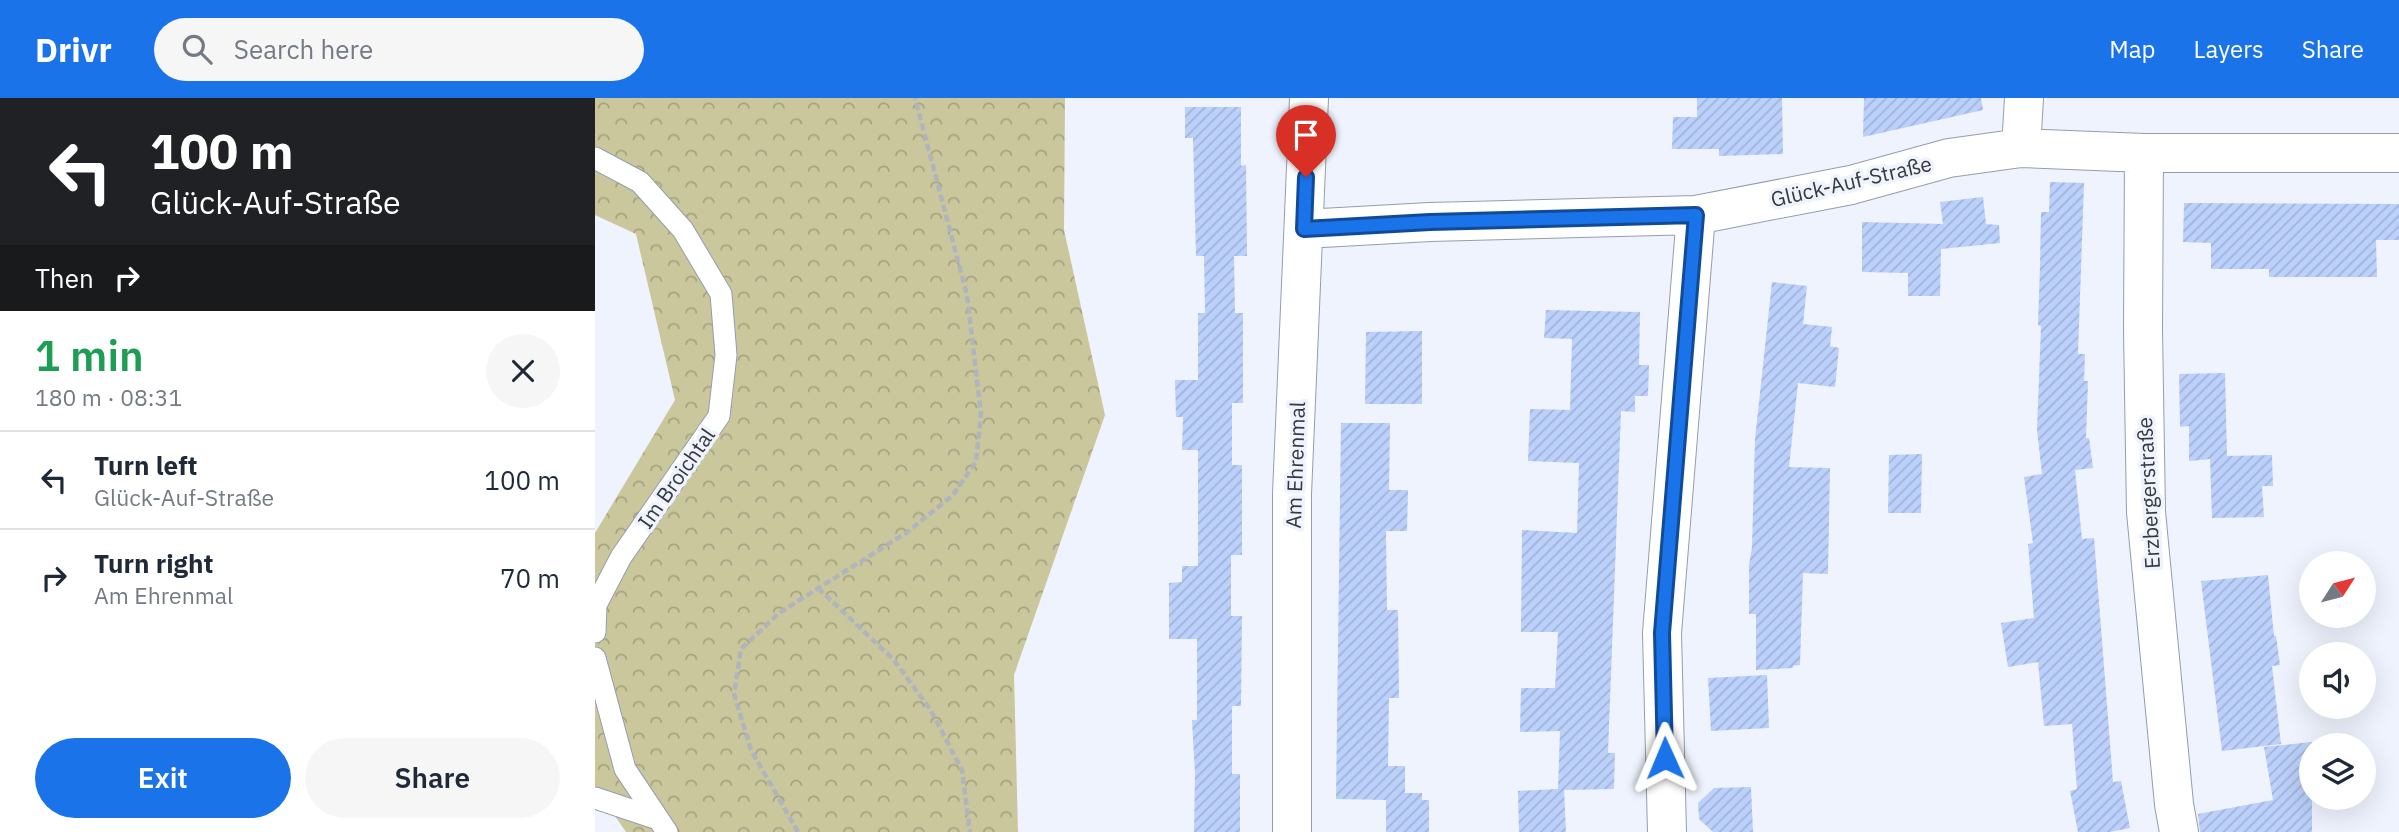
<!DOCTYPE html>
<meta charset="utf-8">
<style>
:root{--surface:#fff;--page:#f6f6f7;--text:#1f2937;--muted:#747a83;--line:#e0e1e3;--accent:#1a73e8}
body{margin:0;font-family:"IBM Plex Sans",sans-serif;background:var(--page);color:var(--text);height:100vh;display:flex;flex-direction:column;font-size:26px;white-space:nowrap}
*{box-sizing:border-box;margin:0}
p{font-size:23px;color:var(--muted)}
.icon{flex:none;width:38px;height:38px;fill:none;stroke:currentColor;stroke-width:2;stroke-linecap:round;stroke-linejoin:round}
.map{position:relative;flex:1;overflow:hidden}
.sheet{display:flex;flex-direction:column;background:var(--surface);width:595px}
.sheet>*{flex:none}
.banner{background:#202124;color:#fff;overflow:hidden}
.needle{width:46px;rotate:54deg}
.fabs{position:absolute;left:1704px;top:453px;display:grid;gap:14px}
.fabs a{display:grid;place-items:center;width:77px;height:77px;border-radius:50%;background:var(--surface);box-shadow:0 7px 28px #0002;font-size:35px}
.pin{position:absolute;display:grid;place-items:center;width:60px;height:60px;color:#fff;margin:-72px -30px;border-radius:50% 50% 50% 0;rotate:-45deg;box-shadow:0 0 7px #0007}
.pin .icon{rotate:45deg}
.me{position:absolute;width:77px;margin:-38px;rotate:359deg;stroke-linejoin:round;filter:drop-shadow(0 0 5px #0008)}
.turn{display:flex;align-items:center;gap:24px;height:147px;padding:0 35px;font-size:32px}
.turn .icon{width:91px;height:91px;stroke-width:2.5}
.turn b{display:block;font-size:49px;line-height:60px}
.then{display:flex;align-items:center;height:66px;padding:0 35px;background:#0003;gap:14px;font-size:26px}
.round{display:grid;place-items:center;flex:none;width:74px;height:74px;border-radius:37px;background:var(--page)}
.head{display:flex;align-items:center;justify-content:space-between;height:119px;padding:0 35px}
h1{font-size:42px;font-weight:600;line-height:52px;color:#1e9e55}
.action{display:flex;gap:14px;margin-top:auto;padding:14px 35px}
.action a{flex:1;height:80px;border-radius:42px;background:var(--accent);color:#fff;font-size:28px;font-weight:600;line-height:80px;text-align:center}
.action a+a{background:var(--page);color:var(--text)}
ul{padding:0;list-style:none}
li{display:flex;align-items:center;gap:21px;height:98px;padding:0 35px;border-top:2px solid var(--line)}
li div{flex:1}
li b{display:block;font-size:26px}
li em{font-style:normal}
header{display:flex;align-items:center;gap:42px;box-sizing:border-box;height:98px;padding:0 35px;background:var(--accent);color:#fff}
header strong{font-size:33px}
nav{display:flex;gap:38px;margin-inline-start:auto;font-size:24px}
.search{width:490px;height:63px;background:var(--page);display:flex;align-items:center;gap:18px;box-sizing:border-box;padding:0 24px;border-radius:38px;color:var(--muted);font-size:26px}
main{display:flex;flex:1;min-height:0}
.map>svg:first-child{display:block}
.forest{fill:url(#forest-crowns)}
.building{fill:url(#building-hatch)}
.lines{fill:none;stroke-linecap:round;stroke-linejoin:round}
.service-casing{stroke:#959dad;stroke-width:23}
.minor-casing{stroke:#959dad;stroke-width:40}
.path{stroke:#afb4bd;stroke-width:4.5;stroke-dasharray:7 3.5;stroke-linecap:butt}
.service{stroke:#fff;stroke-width:21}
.minor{stroke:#fff;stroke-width:38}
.route-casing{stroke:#114b97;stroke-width:18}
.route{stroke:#1a73e8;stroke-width:12}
.labels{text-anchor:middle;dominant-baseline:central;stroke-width:7;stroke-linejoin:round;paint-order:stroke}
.street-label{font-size:21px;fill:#35383f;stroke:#eef3fd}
</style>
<header>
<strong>Drivr</strong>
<div class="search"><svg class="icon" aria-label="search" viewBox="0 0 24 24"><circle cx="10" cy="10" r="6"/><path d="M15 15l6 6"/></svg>Search here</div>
<nav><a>Map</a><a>Layers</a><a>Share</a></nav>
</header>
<main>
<section class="sheet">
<div class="banner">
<div class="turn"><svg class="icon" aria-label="left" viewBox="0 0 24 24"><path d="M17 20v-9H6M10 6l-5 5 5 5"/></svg><div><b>100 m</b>Glück-Auf-Straße</div></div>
<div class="then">Then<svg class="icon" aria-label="right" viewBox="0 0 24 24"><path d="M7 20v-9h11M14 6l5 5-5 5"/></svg></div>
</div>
<div class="head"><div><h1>1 min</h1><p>180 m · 08:31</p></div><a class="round"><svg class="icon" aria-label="close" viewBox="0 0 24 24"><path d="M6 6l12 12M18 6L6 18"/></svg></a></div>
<ul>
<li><svg class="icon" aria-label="left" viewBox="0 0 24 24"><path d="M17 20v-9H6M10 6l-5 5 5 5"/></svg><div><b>Turn left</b><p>Glück-Auf-Straße</p></div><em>100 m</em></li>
<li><svg class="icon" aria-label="right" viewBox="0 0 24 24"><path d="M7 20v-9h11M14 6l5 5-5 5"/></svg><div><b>Turn right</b><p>Am Ehrenmal</p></div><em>70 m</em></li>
</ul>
<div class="action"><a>Exit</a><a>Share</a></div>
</section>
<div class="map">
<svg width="1804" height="734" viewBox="0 0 1804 734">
<defs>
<pattern id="forest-crowns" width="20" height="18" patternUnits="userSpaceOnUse" patternTransform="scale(1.75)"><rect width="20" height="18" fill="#cac79c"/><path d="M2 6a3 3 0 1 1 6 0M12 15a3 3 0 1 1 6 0" fill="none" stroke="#a5a381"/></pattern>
<pattern id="building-hatch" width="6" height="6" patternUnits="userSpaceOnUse" patternTransform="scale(1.75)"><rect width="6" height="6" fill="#bbd0fa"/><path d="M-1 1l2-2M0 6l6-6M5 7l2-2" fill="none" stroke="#a1b3d7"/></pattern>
</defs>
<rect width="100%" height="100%" fill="#eef3fd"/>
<path class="forest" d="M 0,0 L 470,0 L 469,132 L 510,317 L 419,577 L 423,734 L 31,734 L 0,689 L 0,435 L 80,302 L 41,136 L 0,117 Z"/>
<path class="building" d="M 1102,0 L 1187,0 L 1188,56 L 1124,58 L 1124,51 L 1077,51 L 1078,19 L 1102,19 Z
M 1269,0 L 1386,0 L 1388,12 L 1268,39 Z
M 590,9 L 646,9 L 646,68 L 651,67 L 652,158 L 639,158 L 640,215 L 648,215 L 648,305 L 637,305 L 637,367 L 647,367 L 647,457 L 636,457 L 636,518 L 647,518 L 646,608 L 637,608 L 637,676 L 645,676 L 645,734 L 599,734 L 600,675 L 597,622 L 602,622 L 602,541 L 574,541 L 574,485 L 587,484 L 587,468 L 603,468 L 603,352 L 587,352 L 588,319 L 581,319 L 580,282 L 603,282 L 603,215 L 610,215 L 609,158 L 601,158 L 598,40 L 590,40 Z
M 1455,84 L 1489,85 L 1483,256 L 1490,256 L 1489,283 L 1493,283 L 1491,340 L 1494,340 L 1498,370 L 1480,372 L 1487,441 L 1499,440 L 1518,684 L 1526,683 L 1535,730 L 1515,734 L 1483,734 L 1475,693 L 1482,691 L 1477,626 L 1449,628 L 1443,564 L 1413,569 L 1406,525 L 1439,520 L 1433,446 L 1438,445 L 1429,379 L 1447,376 L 1442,332 L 1446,228 L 1443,227 L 1445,168 L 1446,114 L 1454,114 Z
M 1388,99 L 1391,126 L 1404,127 L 1405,145 L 1346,151 L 1345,198 L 1313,198 L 1313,175 L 1267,174 L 1267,124 L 1348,126 L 1345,104 Z
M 1589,105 L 1804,106 L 1804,142 L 1781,142 L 1782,179 L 1674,179 L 1674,171 L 1616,171 L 1616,145 L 1588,144 Z
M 1177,184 L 1212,188 L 1208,226 L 1237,229 L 1235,248 L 1244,250 L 1240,289 L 1203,285 L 1194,369 L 1235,370 L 1233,476 L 1208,475 L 1205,567 L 1198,568 L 1198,570 L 1161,572 L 1161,516 L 1154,516 L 1154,467 L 1157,449 L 1160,341 Z
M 951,212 L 1045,214 L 1044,267 L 1054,267 L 1053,298 L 1040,298 L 1040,314 L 1026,313 L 1013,655 L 1020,655 L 1019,691 L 969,692 L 971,734 L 924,734 L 923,693 L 963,691 L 965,633 L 925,634 L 926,590 L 960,590 L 963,534 L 926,534 L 927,432 L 982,435 L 984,365 L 933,363 L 935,311 L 975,312 L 977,241 L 949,240 Z
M 827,233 L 827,306 L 770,306 L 771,234 Z
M 1630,275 L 1632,358 L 1677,357 L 1678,388 L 1667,388 L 1669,419 L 1617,420 L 1615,361 L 1594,363 L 1594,328 L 1585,329 L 1584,276 Z
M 746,325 L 795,325 L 794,392 L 813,392 L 812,433 L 791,433 L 792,512 L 803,512 L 804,600 L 794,600 L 793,668 L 810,668 L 810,695 L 827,695 L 827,702 L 834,702 L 834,734 L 791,734 L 791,702 L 741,701 Z
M 1327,356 L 1326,415 L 1293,415 L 1294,357 Z
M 1673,477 L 1679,538 L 1681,538 L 1685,567 L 1677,568 L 1686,646 L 1627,653 L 1606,483 Z
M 1172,577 L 1174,630 L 1116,633 L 1113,580 Z
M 1717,644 L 1717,734 L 1605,734 L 1603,716 L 1678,702 L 1669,649 Z
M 1156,689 L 1158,734 L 1118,734 L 1104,721 L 1103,705 L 1119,690 Z"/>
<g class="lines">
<g class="service-casing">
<path id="service" d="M 0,60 L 45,84 L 88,132 L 126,196 L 131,257 L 124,318 L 26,459 L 1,507 L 0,534
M 0,560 L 30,671 L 72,734
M 0,700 L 63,721"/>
</g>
<g class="minor-casing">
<path id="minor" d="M 1426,50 L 1429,0
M 1549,55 L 1548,232 L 1551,414 L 1579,706 L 1584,734
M 709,131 L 835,124 L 1101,117 L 1256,87 L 1354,60 L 1426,50 L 1549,55 L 1804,55
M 697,734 L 697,396 L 714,0
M 1072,734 L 1067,535 L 1101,117"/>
</g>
<path class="path" d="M 223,490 L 298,561 L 335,611 L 367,672 L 375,734
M 203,734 L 156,652 L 139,596 L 146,551 L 184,515 L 311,435 L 357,398 L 381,364 L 386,316 L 372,197 L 320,0"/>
<use href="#service" class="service"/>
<use href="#minor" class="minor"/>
</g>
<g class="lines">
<g class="route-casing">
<path id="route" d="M 711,79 L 709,131 L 835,124 L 1101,117 L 1067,535 L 1070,660"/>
</g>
<use href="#route" class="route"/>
</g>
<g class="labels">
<g class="street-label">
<text transform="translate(1256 83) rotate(-13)">Glück-Auf-Straße</text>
<text transform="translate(700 367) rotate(-88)">Am Ehrenmal</text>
<text transform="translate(81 380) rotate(-55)">Im Broichtal</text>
<text transform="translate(1553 395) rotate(-93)">Erzbergerstraße</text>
</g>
</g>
</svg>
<div class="fabs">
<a><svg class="needle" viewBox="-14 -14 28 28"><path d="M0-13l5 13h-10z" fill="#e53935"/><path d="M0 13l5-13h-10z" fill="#747a83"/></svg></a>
<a><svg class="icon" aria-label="sound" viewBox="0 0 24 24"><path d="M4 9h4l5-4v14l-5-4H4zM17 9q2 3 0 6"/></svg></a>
<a><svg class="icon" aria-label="layers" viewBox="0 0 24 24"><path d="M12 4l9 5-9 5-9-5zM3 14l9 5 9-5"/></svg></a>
</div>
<div class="pin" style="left:711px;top:79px;background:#d93025"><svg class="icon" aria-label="arrive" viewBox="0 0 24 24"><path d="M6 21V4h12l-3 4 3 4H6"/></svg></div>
<svg class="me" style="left:1070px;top:660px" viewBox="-20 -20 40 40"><path d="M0-17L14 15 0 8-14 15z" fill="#1a73e8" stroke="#fff" stroke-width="4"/></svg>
</div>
</main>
